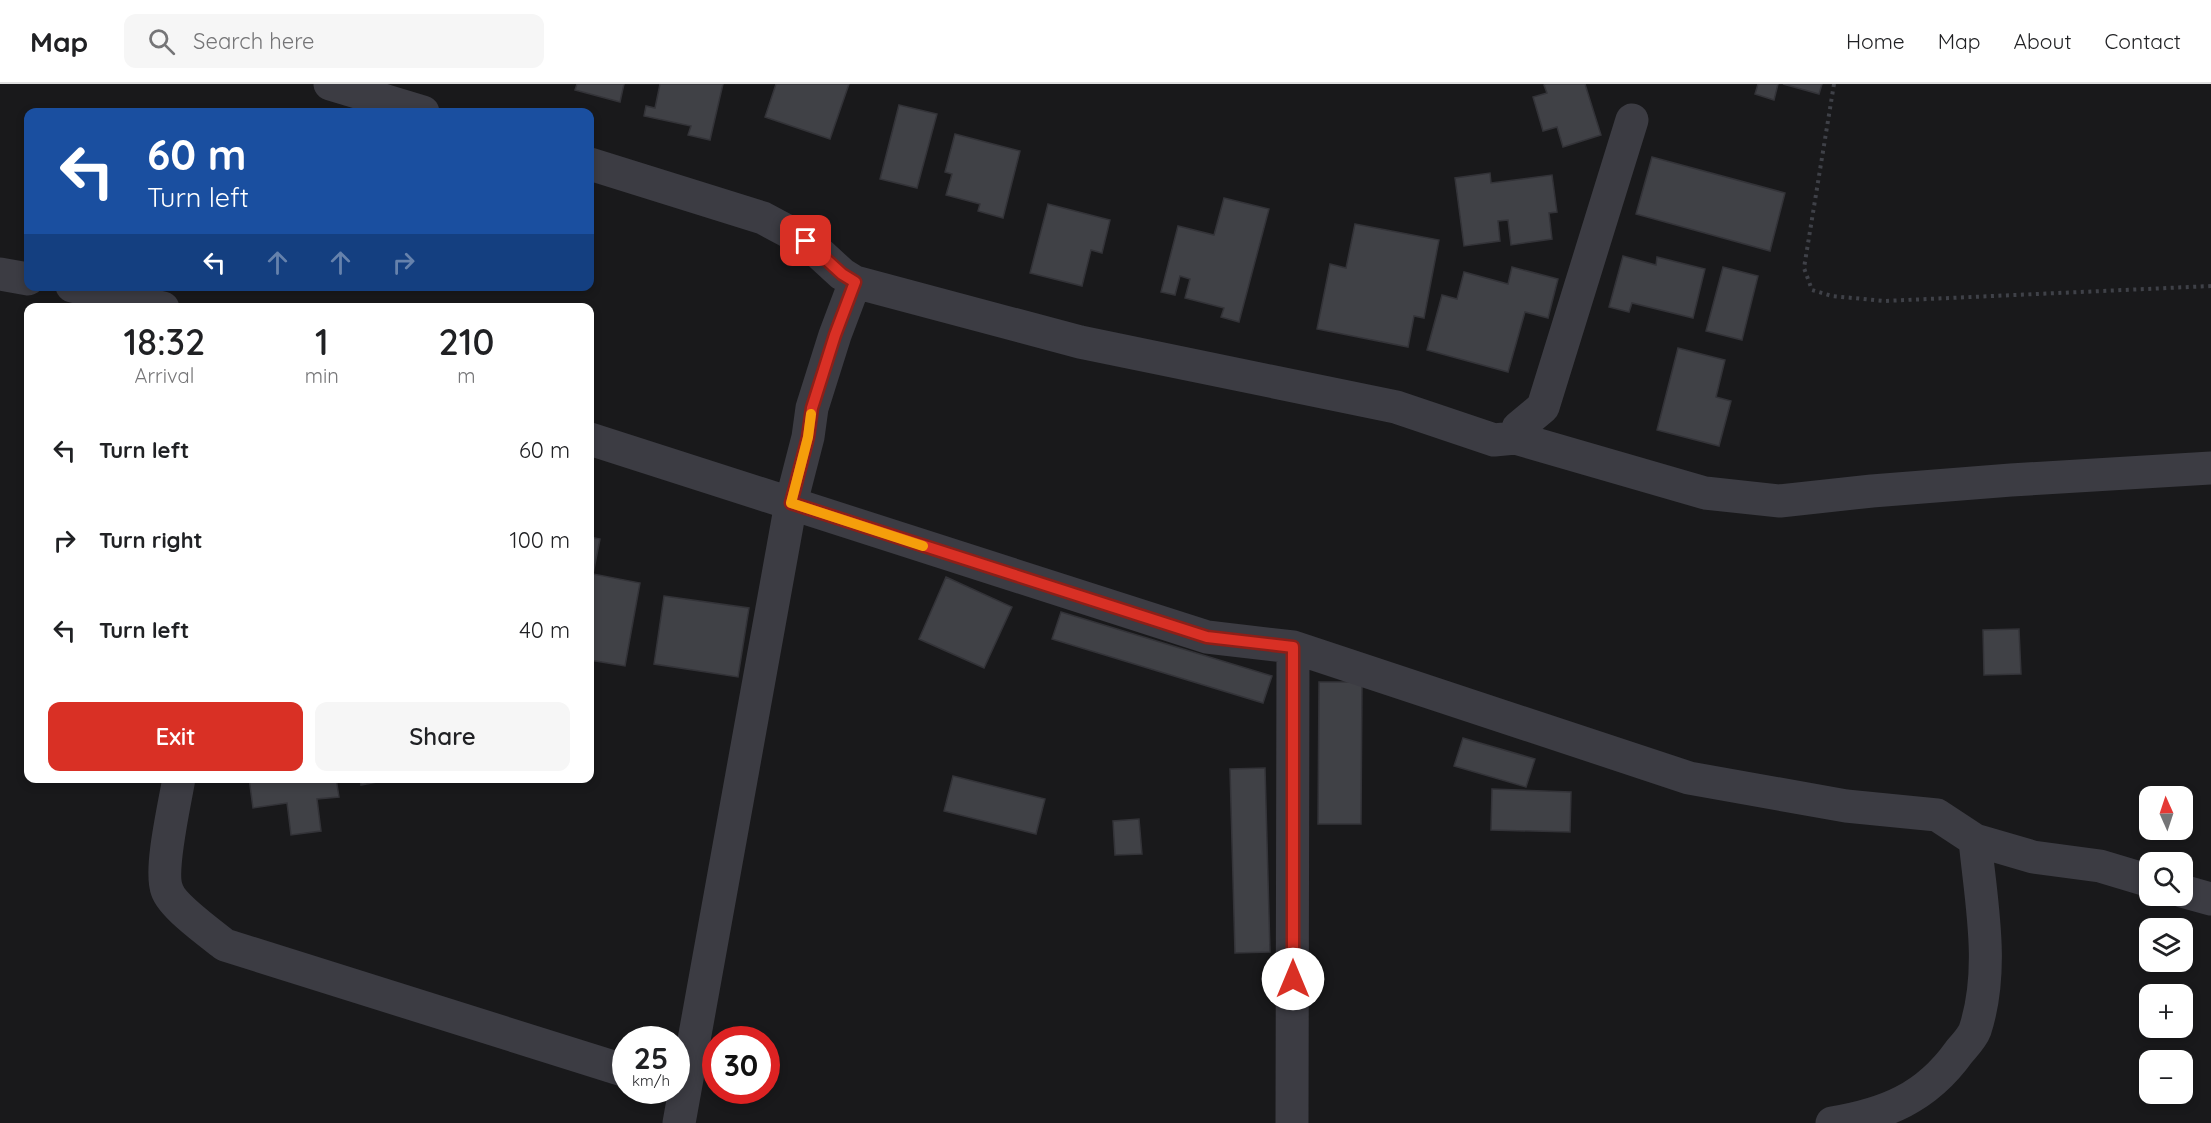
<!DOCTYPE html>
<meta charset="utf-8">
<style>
:root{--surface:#fff;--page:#f6f6f6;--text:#202124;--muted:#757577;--line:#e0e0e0;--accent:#d93025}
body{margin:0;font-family:Quicksand,sans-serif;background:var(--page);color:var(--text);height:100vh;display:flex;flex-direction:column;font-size:22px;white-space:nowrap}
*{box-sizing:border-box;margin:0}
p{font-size:20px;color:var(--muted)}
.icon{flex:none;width:33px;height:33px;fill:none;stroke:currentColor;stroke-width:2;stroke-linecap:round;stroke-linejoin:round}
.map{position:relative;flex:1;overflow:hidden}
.drawer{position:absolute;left:24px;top:219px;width:570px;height:480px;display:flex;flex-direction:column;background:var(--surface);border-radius:12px;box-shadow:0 3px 9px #0003}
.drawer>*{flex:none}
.hud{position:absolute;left:24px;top:24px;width:570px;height:183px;border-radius:12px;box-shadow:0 3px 9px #0003;background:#1a4fa0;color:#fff;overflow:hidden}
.needle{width:39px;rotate:357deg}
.controls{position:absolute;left:2139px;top:702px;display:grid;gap:12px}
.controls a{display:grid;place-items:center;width:54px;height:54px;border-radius:12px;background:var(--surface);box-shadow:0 3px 9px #0003;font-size:30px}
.speed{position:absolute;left:612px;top:942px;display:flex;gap:12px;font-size:30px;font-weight:700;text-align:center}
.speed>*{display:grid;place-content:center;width:78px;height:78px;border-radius:50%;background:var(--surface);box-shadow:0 3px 9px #0003;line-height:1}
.speed small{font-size:15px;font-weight:400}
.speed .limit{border:9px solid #d22;background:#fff;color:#111}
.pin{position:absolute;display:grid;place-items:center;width:51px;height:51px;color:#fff;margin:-26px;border-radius:12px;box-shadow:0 3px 9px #0006}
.me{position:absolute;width:66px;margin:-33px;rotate:0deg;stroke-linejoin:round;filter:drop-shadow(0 0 4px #0008)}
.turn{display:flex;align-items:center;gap:21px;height:126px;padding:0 24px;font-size:27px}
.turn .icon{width:78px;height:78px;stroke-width:2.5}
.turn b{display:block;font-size:42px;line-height:51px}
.lanes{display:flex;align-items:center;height:57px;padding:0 24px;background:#0003;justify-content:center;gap:30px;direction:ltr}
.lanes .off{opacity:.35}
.eta{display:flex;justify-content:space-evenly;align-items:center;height:102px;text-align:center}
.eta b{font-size:36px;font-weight:600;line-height:42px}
.button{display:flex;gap:12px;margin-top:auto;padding:12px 24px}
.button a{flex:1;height:69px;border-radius:12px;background:var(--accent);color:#fff;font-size:24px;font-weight:600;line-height:69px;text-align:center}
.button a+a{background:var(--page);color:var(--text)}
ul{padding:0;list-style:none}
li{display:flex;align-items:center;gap:18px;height:90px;padding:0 24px}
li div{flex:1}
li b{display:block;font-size:22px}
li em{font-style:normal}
header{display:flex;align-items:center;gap:36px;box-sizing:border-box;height:84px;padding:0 30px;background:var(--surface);border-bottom:2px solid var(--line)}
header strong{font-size:28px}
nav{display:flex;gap:33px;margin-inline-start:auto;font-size:21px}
.search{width:420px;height:54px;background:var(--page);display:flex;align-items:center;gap:15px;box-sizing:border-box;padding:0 21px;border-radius:12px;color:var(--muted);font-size:22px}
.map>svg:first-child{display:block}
.building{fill:#404146;stroke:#333338;stroke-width:1.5}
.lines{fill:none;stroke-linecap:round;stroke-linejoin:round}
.path{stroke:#3f4148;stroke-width:4;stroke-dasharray:3 4.5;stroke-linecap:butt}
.minor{stroke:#3c3c43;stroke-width:33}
.route-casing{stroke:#8d1f18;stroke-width:15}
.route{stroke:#d93025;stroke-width:10}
.slow{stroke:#f59e0b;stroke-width:10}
</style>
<header>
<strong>Map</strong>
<div class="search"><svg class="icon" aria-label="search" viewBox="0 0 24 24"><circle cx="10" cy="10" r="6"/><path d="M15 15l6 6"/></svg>Search here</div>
<nav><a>Home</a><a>Map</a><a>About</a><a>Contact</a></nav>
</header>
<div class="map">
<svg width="2211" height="1039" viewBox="0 0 2211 1039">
<rect width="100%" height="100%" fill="#19191b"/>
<path class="building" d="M 577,0 L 624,0 L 620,18 L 575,6 Z
M 660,0 L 723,0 L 710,56 L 688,51 L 691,42 L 644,32 L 646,22 L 655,24 Z
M 776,0 L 849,0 L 830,55 L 765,33 Z
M 1585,0 L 1601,51 L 1563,63 L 1557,43 L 1543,47 L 1533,13 L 1547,9 L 1544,1 L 1546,0 Z
M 1758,0 L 1778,0 L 1774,16 L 1755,10 Z
M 1783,0 L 1822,0 L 1819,10 Z
M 899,21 L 937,30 L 917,104 L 880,95 Z
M 955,50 L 1020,67 L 1003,134 L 978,127 L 980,120 L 946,111 L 952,90 L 945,88 Z
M 1652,73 L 1785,109 L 1770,167 L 1636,130 Z
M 1490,89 L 1491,99 L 1552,91 L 1557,128 L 1549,129 L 1552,155 L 1511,161 L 1508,136 L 1498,137 L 1500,157 L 1464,162 L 1455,94 Z
M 1224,114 L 1269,125 L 1239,238 L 1221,233 L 1224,224 L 1185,214 L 1190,195 L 1180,192 L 1175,211 L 1161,208 L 1178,142 L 1214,151 Z
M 1048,120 L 1110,136 L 1102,169 L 1091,166 L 1082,202 L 1030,189 Z
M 1355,140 L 1439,156 L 1424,234 L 1414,232 L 1408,263 L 1317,245 L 1330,180 L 1346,184 Z
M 1623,172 L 1656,181 L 1657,173 L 1705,185 L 1693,234 L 1632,219 L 1629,228 L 1609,223 Z
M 1512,183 L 1558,195 L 1548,234 L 1525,228 L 1508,288 L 1427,266 L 1442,211 L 1457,215 L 1464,188 L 1508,200 Z
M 1723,183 L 1758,192 L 1742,256 L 1706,247 Z
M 1678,264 L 1725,276 L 1716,313 L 1731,317 L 1719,362 L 1657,346 Z
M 590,453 L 600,455 L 593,490 L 640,499 L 625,582 L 590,576 Z
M 946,493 L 1012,523 L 984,584 L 919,555 Z
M 664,512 L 749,524 L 738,593 L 654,580 Z
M 1061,528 L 1272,592 L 1263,619 L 1052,555 Z
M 2019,545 L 2021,590 L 1984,591 L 1983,546 Z
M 1319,598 L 1362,598 L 1361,740 L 1318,740 Z
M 1463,654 L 1535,675 L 1526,703 L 1454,682 Z
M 1265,684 L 1270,868 L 1235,869 L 1230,685 Z
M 953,692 L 1045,715 L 1036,750 L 944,727 Z
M 249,694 L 336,694 L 339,713 L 317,715 L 321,747 L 291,751 L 287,719 L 253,724 Z
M 360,694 L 388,694 L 388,696 L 361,701 Z
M 1492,705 L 1571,708 L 1570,748 L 1491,746 Z
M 1139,735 L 1142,770 L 1115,771 L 1113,737 Z"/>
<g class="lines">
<path class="path" d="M 1834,0 L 1804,184 L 1812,206 L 1832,212 L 1884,217 L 2211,202"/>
<path class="minor" d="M 330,0 L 423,28
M 590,80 L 763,134 L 806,157 L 842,190 L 855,198
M 0,190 L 28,195
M 72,202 L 163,224
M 1515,354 L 1705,409 L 1780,417 L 1872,407 L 2011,396 L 2211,384
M 590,355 L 1207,553 L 1293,563 L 1689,694 L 1846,722 L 1937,731 L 1975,756 L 2033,773 L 2100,782 L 2150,797
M 179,694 C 175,719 159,786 167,806 C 172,822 211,850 225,861 L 626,987
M 2182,807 L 2211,815
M 679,1039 L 791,419 L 808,353 L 812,324 L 835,251 L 855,198 L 1080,258 L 1396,323 L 1494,356 L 1515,354 L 1518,344 L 1543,323 L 1632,36
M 1292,1039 L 1293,563
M 1832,1039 C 1886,1030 1926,1014 1959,968 C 1964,962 1972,954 1975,946 C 1995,885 1981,818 1975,756"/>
</g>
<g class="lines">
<g class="route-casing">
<path id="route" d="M 806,157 L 842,190 L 855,198 L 835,251 L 812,324 L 808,353 L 791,419 L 1207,553 L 1293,563 L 1293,895"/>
</g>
<use href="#route" class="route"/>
<path class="slow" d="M 811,330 L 808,353 L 791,419 L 923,462"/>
</g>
</svg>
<div class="controls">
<a><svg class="needle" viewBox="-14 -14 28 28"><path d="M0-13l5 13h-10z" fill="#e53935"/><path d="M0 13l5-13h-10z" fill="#757577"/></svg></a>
<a><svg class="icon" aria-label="search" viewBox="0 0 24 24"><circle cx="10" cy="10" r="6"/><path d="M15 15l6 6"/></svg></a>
<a><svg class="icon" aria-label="layers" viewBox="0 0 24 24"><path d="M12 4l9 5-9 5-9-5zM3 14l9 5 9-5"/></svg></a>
<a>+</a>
<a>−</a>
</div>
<div class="speed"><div>25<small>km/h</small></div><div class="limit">30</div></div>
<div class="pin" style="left:806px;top:157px;background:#d93025"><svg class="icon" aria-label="arrive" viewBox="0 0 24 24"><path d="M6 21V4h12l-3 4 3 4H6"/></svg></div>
<svg class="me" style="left:1293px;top:895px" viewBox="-20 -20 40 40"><circle r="19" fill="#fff"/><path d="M0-13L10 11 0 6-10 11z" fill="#d93025"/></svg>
<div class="hud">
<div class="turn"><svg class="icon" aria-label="left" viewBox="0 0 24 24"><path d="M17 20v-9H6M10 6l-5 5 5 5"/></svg><div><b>60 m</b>Turn left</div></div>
<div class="lanes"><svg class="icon" aria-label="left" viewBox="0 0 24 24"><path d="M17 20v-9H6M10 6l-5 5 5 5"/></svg><svg class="icon off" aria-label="ahead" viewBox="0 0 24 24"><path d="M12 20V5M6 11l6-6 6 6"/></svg><svg class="icon off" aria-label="ahead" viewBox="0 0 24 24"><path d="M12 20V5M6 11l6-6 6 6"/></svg><svg class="icon off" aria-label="right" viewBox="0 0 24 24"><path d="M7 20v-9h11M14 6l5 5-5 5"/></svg></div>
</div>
<section class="drawer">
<div class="eta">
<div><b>18:32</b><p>Arrival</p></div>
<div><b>1</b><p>min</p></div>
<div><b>210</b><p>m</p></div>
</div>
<ul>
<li><svg class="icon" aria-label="left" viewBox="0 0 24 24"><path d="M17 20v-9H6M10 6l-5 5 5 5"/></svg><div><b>Turn left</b></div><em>60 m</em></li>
<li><svg class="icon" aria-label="right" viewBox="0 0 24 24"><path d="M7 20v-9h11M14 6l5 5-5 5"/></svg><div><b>Turn right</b></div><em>100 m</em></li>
<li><svg class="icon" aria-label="left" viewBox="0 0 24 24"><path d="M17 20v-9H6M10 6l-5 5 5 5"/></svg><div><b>Turn left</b></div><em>40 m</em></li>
</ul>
<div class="button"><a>Exit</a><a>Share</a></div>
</section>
</div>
